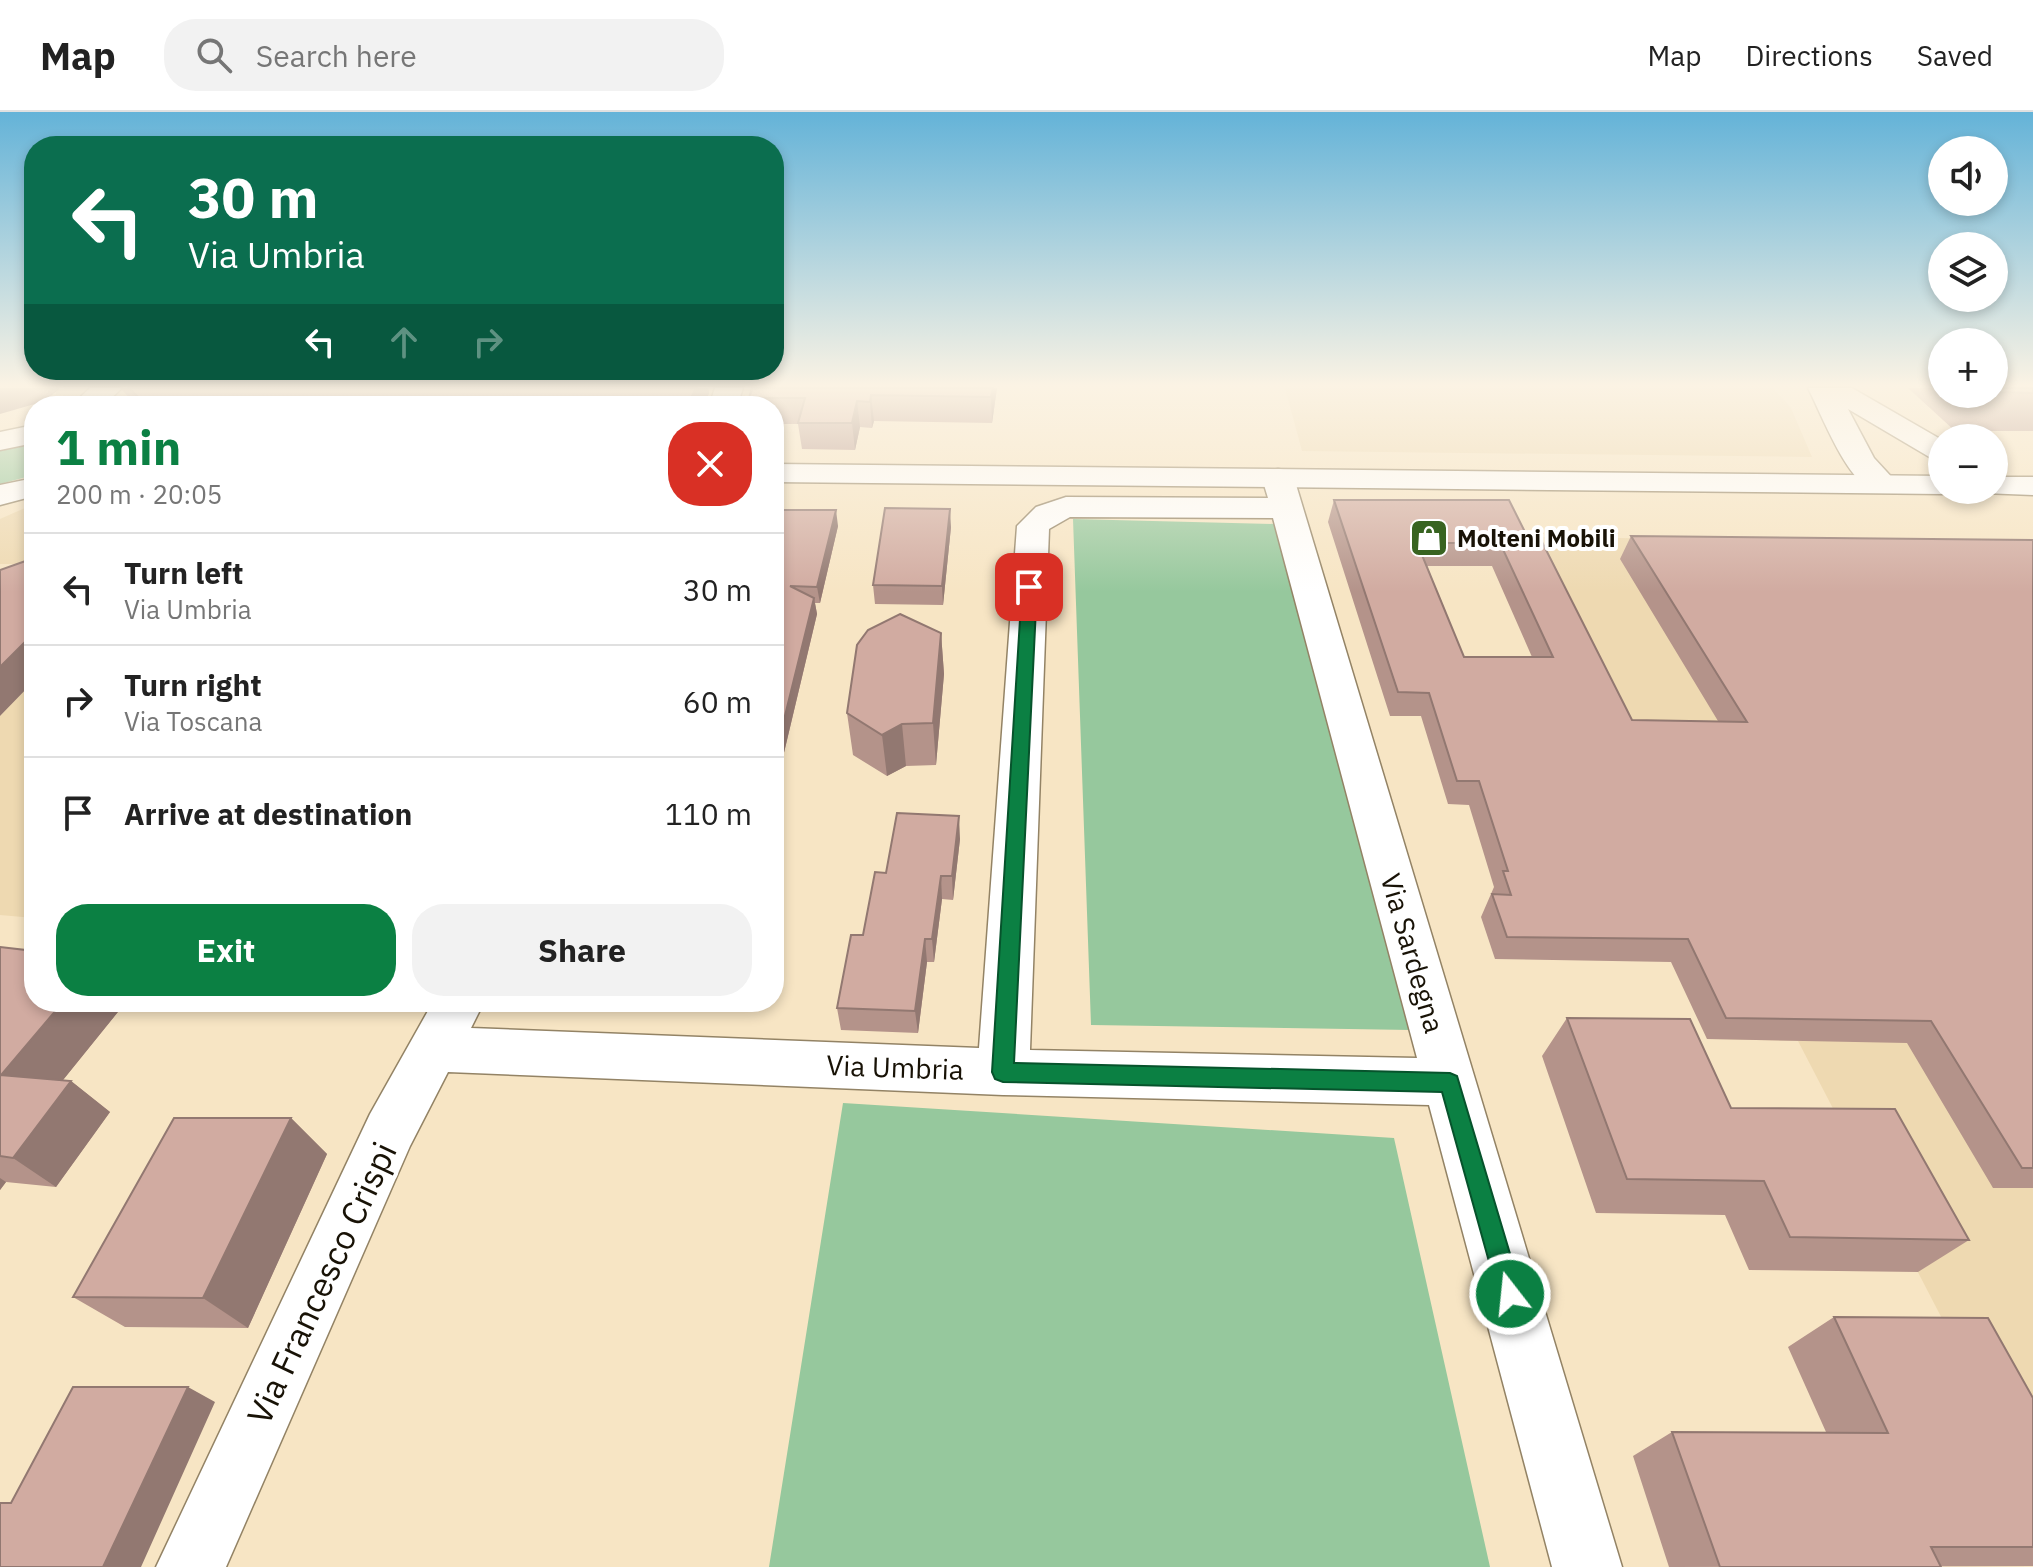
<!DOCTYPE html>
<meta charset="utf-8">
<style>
:root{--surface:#fff;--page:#f2f2f2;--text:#222;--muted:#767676;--line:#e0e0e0;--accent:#0b8043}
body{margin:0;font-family:"IBM Plex Sans",sans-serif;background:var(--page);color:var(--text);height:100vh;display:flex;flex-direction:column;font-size:30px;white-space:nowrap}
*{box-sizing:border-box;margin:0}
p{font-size:26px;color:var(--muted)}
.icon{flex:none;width:44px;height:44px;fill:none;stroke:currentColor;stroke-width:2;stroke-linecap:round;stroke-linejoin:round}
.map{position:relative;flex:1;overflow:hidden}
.side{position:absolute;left:24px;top:284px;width:760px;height:616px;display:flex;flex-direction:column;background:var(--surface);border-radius:32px;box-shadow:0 4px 12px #0003}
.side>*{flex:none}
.banner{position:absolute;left:24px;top:24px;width:760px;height:244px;border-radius:32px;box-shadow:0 4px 12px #0003;background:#0b6e4f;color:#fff;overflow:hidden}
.tools{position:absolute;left:1928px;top:24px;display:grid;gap:16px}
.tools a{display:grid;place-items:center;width:80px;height:80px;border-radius:50%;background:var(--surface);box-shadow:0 4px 12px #0003;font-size:40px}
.pin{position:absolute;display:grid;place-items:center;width:68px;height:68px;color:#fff;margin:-34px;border-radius:16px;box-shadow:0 4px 12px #0006}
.me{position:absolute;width:88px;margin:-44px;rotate:344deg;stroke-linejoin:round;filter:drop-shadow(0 0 6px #0008)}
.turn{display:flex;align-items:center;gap:28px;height:168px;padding:0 32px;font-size:36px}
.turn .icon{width:104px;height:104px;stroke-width:2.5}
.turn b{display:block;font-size:56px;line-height:68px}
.lanes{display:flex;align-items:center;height:76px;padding:0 32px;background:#0003;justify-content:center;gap:40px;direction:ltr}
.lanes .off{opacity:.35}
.round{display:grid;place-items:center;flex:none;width:84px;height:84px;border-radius:32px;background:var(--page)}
.headline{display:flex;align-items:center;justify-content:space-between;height:136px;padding:0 32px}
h1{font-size:48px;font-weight:700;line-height:60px;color:var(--accent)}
.button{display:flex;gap:16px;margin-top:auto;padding:16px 32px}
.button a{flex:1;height:92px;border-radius:32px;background:var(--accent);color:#fff;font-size:32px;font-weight:700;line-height:92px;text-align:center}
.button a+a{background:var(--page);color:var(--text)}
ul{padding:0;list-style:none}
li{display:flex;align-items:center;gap:24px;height:112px;padding:0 32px;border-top:2px solid var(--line)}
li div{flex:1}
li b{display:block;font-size:30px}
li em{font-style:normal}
header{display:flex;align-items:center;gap:48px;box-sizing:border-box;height:112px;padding:0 40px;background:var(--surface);border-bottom:2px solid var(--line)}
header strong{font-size:38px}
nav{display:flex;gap:44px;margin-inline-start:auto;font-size:28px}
.search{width:560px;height:72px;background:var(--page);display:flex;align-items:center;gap:20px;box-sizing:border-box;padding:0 28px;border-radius:32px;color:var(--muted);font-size:30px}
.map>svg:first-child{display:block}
.built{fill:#eed9b1}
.green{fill:#96c89d}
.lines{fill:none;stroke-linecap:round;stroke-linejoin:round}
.minor-casing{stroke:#938365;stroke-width:3}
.major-casing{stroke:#938365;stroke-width:3}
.minor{fill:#fff;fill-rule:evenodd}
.major{fill:#fff;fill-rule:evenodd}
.wall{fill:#b4938a;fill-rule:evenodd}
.shaded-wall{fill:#927871}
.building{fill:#d1aba1;stroke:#927871;stroke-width:2;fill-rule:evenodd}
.route{fill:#0b8043;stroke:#07532c;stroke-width:2}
.labels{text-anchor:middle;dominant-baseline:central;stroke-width:8;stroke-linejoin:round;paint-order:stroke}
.far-poi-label{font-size:24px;font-weight:bold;fill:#181206;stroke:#fff;text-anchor:start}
.street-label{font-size:28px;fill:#181206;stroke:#fff}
.near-street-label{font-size:34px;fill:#181206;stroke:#fff}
</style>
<header>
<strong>Map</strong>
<div class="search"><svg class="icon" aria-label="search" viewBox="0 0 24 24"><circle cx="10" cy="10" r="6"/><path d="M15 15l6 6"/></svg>Search here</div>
<nav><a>Map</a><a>Directions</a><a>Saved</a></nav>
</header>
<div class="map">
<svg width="2033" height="1455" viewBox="0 0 2033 1455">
<rect width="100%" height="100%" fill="#f7e5c4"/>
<path class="built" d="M 1285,276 L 1773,276 L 1791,296 L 1812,345 L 1302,339 Z
M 34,392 L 34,452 L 0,452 L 0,407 Z
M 1535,425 L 2033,431 L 2033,1382 L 1798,929 L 1707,927 Z
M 34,569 L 34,806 L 0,803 L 0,604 Z"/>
<path class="green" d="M 34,332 L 34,363 L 0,372 L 0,339 Z
M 1073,407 L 1276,412 L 1411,918 L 1091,913 Z
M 843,991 L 1394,1026 L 1490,1455 L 769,1455 Z"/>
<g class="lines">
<g class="minor-casing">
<path id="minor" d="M 90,276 L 122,276 L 103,294 L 71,294 Z
M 715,276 L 743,276 L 737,294 L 709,294 Z
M 1808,276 L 1852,276 L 1942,328 L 1942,349 L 1931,346 L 1848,297 L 1874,346 L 1898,372 L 1893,379 C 1886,380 1881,382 1874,379 C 1846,368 1822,303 1808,276 Z
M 1278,357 L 1289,359 L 1294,366 L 1622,1455 L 1552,1455 L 1429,993 L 1003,983 L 448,960 L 410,1034 L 226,1455 L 156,1455 L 370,1002 L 433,890 L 484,890 L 471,916 L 979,936 L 1017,414 L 1036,395 L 1066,385 L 1268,386 L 1262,366 L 1267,359 ZM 1070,405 L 1273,406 L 1417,946 L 1030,938 L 1049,417 Z"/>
</g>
<g class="major-casing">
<path id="major" d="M 34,313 L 34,331 L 0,338 L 0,320 Z
M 774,352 L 1942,364 L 1942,378 L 1954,378 L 1942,382 L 774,370 Z
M 1994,365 L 2033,365 L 2033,383 L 1983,381 L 1981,378 L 1994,378 Z
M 34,366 L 34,384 L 0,393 L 0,373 Z"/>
</g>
<use href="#minor" class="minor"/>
<use href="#major" class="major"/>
</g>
<path class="wall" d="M 120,276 L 708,276 L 709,281 L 704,294 L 137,294 Z
M 997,276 L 992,311 L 874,309 L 872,316 L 860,315 L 855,338 L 802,337 L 798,312 L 774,312 L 774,294 L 750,294 L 749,286 Z
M 1908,276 L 1942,276 L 1942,282 L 1994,282 L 1994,276 L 2033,276 L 2033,319 L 1955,319 Z
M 1334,388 L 1525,420 L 1632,608 L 1718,609 L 1620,447 L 1631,424 L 2033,428 L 2033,1076 L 1993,1076 L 1907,931 L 1707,927 L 1671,850 L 1495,847 L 1481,805 L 1494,775 L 1469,693 L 1448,692 L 1421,604 L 1390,604 L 1328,410 ZM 1427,454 L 1492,454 L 1532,545 L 1464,545 Z
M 774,398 L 838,414 L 820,491 L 815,491 L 817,502 L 782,649 L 775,649 L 774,652 Z
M 951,415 L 943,493 L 875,492 L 873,473 Z
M 941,521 L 944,562 L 936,653 L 906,654 L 887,664 L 853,643 L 847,601 Z
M 960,727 L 953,788 L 942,787 L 934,850 L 927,850 L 918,921 L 841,918 L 837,896 L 886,761 Z
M 0,835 L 34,890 L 126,890 L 63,968 L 71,969 L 110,1000 L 56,1075 L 6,1070 L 0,1078 Z
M 1567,906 L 1731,996 L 1969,1128 L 1918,1160 L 1749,1158 L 1725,1103 L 1596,1101 L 1542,944 Z
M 291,1006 L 327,1042 L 248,1216 L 125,1215 L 73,1185 Z
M 1834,1205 L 2033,1286 L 2033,1454 L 1669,1455 L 1633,1344 L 1672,1320 L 1826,1320 L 1788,1235 Z"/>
<path class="shaded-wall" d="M 0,276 L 60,276 L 45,289 L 0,302 Z
M 696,276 L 708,276 L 709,281 L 704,294 L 687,294 Z
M 993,276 L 997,276 L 992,311 L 991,285 Z
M 871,283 L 874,309 L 872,316 L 870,290 Z
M 857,289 L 860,315 L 855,338 L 852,311 Z
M 950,397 L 951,415 L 943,493 L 942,474 Z
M 836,398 L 838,414 L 820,491 L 817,475 Z
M 814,486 L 817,502 L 782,649 L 778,632 Z
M 34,521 L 34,569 L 0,604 L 0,555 Z
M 941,521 L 944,562 L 936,653 L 933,611 Z
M 902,612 L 906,654 L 887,664 L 882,623 Z
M 959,704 L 960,727 L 953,788 L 952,764 Z
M 941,764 L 942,787 L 934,850 L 932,827 Z
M 925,827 L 927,850 L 918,921 L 915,899 Z
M 63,890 L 126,890 L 42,994 L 1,963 Z
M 71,969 L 110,1000 L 56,1075 L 13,1046 Z
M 291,1006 L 327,1042 L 248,1216 L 203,1186 Z
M 0,1066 L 6,1070 L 0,1078 Z
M 188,1275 L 215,1290 L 141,1455 L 103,1455 Z"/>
<path class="building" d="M 129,276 L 696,276 L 687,294 L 147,294 Z
M 752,276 L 993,276 L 991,285 L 871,283 L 870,290 L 857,289 L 852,311 L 798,311 L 805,286 L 749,286 Z
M 1994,276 L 2033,276 L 2033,281 L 1994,280 Z
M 1334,388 L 1509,388 L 1525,420 L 1537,420 L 1632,608 L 1747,610 L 1631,424 L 2033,428 L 2033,1056 L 2022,1056 L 1931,909 L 1726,906 L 1688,827 L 1507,825 L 1492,782 L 1511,783 L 1503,759 L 1508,759 L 1479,669 L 1457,669 L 1429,581 L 1398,580 ZM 1417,431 L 1500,431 L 1553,545 L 1464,545 Z
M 885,396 L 950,397 L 942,474 L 873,473 Z
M 774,398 L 836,398 L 817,475 L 790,474 L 814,486 L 778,632 L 774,632 Z
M 34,446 L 34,521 L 0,555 L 0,458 Z
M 900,502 L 941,521 L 933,611 L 902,612 L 882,623 L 847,601 L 857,533 L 868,518 Z
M 897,701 L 959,704 L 952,764 L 941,764 L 932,827 L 925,827 L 915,899 L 837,896 L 851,823 L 863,823 L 875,760 L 886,761 Z
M 0,835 L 34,839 L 34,890 L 63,890 L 1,963 L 71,969 L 13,1046 L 0,1044 Z
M 1567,906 L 1690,907 L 1731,996 L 1895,997 L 1969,1128 L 1790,1125 L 1764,1069 L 1627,1067 Z
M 174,1006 L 291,1006 L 203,1186 L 73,1185 Z
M 1834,1205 L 1988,1206 L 2033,1286 L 2033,1435 L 1931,1435 L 1941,1455 L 1720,1455 L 1672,1320 L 1888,1321 Z
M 73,1275 L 188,1275 L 103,1455 L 0,1455 L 0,1391 L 11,1391 Z"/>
<linearGradient id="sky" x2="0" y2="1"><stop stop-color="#64b3d8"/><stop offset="0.57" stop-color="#fbf3e4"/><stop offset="1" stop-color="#fbf3e4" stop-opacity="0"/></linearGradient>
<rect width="2033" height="480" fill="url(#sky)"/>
<path class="route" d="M 1029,470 L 1037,475 L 1014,951 L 1450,961 L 1457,964 L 1522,1182 L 1519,1191 L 1510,1195 L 1501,1191 L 1498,1182 L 1442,980 L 1003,970 L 995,967 L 992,960 L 1022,475 Z"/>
<defs>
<g id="shop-square" transform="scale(2)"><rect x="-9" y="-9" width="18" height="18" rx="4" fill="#386421" stroke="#fff"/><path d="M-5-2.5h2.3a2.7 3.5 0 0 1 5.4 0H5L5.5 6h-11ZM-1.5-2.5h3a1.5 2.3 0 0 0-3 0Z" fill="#fff"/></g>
</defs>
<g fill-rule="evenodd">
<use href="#shop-square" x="1429" y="426"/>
</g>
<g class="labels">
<g class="far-poi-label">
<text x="1457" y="426">Molteni Mobili</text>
</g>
<g class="street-label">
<text transform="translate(1413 841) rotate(74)">Via Sardegna</text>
<text transform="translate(895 955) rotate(2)">Via Umbria</text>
</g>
<g class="near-street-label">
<text transform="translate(321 1171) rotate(-65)">Via Francesco Crispi</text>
</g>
</g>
</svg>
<div class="tools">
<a><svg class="icon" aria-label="sound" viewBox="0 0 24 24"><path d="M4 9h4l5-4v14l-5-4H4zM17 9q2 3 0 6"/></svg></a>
<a><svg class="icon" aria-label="layers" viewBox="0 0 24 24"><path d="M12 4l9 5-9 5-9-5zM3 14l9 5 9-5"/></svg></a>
<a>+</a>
<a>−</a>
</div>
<div class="pin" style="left:1029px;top:475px;background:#d93025"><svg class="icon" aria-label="arrive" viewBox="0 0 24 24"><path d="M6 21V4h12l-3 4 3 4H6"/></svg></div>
<svg class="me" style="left:1510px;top:1182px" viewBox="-20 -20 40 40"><circle r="17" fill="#0b8043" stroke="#fff" stroke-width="3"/><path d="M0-11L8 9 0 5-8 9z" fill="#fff"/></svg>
<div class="banner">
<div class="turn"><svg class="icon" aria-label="left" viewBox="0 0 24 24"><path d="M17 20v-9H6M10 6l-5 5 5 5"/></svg><div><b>30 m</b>Via Umbria</div></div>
<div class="lanes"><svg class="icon" aria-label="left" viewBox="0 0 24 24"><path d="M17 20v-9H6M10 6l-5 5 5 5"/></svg><svg class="icon off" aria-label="ahead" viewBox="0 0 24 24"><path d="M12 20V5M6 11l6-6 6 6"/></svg><svg class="icon off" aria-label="right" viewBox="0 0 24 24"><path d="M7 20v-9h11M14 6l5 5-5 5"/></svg></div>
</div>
<section class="side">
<div class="headline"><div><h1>1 min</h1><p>200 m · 20:05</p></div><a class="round" style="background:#d93025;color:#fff"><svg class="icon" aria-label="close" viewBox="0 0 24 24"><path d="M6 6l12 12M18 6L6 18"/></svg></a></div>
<ul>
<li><svg class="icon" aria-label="left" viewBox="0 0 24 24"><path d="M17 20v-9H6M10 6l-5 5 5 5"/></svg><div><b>Turn left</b><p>Via Umbria</p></div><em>30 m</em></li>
<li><svg class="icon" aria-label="right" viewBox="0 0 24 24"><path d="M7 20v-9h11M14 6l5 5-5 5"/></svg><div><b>Turn right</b><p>Via Toscana</p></div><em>60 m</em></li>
<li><svg class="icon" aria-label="arrive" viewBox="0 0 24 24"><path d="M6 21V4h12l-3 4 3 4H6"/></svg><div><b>Arrive at destination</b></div><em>110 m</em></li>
</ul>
<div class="button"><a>Exit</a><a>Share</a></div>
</section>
</div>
